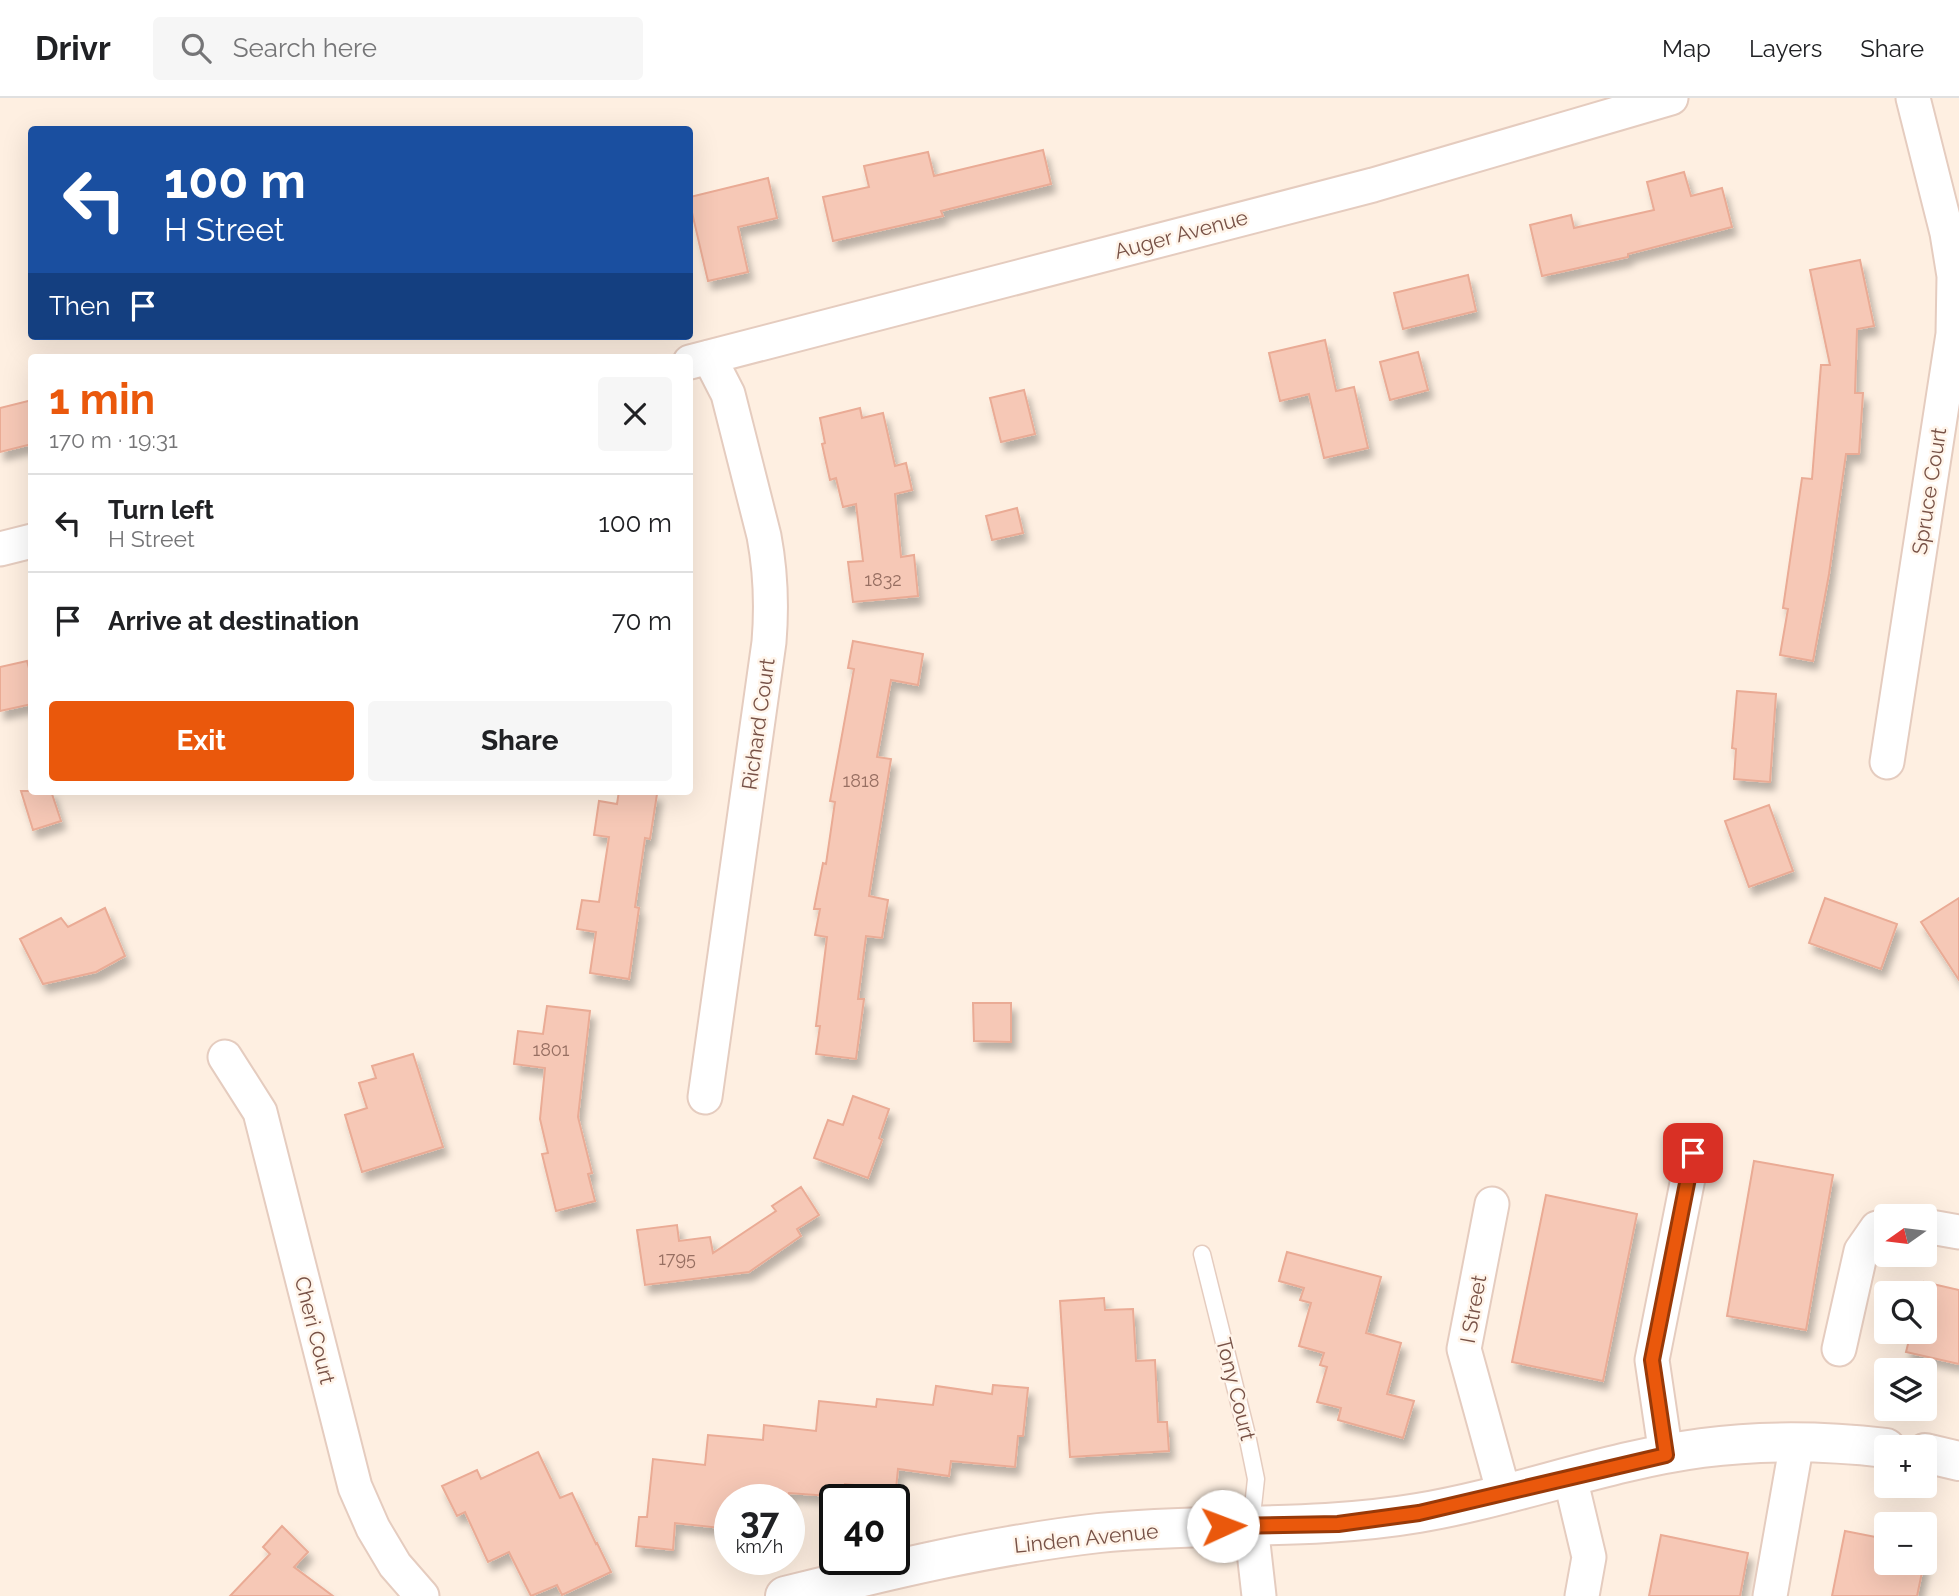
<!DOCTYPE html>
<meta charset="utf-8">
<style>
:root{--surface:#fff;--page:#f6f6f6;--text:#202124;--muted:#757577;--line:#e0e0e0;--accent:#ea580c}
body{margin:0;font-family:Raleway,sans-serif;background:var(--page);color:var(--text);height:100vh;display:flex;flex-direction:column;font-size:26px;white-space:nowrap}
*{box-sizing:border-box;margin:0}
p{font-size:23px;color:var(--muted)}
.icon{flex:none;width:38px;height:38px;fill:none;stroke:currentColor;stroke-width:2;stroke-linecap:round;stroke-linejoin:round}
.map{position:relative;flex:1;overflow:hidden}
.details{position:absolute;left:28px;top:256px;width:665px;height:441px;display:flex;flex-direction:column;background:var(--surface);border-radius:7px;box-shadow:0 7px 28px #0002}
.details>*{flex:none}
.guide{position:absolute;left:28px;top:28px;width:665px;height:214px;border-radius:7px;box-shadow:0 7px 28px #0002;background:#1a4fa0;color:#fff;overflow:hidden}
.needle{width:46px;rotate:256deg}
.buttons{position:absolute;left:1874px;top:1106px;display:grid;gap:14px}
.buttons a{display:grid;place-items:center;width:63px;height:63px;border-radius:7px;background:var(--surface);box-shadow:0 7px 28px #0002;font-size:35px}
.speed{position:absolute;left:714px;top:1386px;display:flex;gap:14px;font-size:35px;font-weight:700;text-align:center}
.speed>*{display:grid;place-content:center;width:91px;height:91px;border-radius:50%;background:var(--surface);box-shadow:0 7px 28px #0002;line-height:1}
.speed small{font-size:18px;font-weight:400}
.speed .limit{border:4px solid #111;border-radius:10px;background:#fff;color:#111}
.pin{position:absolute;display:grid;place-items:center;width:60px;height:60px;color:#fff;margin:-30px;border-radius:14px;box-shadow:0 4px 10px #0006}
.me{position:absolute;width:77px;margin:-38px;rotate:88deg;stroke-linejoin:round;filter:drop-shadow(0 0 5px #0008)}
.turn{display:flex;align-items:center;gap:24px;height:147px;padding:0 21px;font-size:32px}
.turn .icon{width:91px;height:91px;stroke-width:2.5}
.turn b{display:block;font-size:49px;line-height:60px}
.then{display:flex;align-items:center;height:66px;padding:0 21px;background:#0003;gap:14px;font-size:26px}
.round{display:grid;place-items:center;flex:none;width:74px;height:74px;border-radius:7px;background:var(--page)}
.overview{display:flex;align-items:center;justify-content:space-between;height:119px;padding:0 21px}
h1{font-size:42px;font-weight:700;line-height:52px;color:var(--accent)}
.action{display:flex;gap:14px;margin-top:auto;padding:14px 21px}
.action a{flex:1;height:80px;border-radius:7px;background:var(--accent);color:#fff;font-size:28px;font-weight:700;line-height:80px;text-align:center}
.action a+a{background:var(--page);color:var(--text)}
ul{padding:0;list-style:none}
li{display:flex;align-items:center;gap:21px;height:98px;padding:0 21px;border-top:2px solid var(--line)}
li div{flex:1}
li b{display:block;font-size:26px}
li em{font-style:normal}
header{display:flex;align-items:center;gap:42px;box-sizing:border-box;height:98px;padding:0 35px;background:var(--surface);border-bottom:2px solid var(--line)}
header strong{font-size:33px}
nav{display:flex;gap:38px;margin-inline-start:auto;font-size:24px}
.search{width:490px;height:63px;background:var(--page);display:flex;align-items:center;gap:18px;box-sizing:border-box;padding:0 24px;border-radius:7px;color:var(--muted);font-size:26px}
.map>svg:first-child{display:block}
.building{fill:#f6c8b6;stroke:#eaab95;stroke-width:2;filter:url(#shadow)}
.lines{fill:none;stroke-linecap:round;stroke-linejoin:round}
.service-casing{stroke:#e5ccbf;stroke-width:19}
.minor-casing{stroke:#e5ccbf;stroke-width:37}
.tertiary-casing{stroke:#e5ccbf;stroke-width:42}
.service{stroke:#fff;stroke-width:16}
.minor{stroke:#fff;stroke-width:33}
.tertiary{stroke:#fff;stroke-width:38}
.route-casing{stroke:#983908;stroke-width:18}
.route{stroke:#ea580c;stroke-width:12}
.labels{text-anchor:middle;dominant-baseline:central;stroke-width:5;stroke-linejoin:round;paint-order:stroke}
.number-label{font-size:18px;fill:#976f62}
.street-label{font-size:21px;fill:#775146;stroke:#fff4e9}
</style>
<header>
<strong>Drivr</strong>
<div class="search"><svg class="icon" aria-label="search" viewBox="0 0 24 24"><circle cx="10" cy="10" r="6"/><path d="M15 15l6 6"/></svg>Search here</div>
<nav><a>Map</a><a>Layers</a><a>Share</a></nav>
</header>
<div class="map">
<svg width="1959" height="1498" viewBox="0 0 1959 1498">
<defs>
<filter id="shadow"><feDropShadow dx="4.5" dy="8" stdDeviation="3.5" flood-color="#0004"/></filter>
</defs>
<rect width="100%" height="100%" fill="#feefe1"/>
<path class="building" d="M 1043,52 L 1051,86 L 941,113 L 943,118 L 833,143 L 823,99 L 869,89 L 864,68 L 928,54 L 934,78 Z
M 1684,74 L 1691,98 L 1722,90 L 1732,129 L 1628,156 L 1628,159 L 1542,178 L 1530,127 L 1571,117 L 1574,130 L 1654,112 L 1647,84 Z
M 768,80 L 777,120 L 738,129 L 748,174 L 708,183 L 690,106 L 690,99 Z
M 1860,162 L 1874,228 L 1857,231 L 1855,295 L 1863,295 L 1859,356 L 1846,356 L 1829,476 L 1813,563 L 1780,557 L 1788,511 L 1783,510 L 1802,380 L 1812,381 L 1821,267 L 1830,267 L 1810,172 Z
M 1468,177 L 1476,213 L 1403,231 L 1394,195 Z
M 1325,242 L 1336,293 L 1354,289 L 1368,350 L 1324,360 L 1309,296 L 1280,303 L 1269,255 Z
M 1418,254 L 1428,292 L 1390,302 L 1380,264 Z
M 1024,292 L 1035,336 L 1001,344 L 990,300 Z
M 32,302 L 32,346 L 0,354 L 0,310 Z
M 860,310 L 862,320 L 883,315 L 895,368 L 906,365 L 912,392 L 895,396 L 901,459 L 914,457 L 918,498 L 853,504 L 848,464 L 863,463 L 856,406 L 843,409 L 836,380 L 830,382 L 822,346 L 825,345 L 820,320 Z
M 1017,410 L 1023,435 L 992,442 L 986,418 Z
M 853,543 L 923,556 L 918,587 L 891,582 L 877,659 L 891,661 L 869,798 L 888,802 L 882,840 L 866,838 L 858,901 L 864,901 L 856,961 L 816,956 L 820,928 L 816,928 L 827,839 L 815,837 L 820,811 L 814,811 L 823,765 L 826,766 L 835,704 L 830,703 L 854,571 L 848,570 Z
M 27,563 L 32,581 L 32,606 L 0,613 L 0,569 Z
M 1737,593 L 1776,596 L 1770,684 L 1734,681 L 1736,651 L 1732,650 Z
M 21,693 L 51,693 L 61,723 L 33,732 Z
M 619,693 L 635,693 L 657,696 L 650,741 L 645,740 L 635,809 L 639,810 L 629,881 L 590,875 L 596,834 L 577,831 L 582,802 L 599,804 L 609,739 L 594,737 L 599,703 L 617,706 Z
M 1769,707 L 1793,773 L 1749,789 L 1725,723 Z
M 1825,800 L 1897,826 L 1881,871 L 1809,845 Z
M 1959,800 L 1959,882 L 1921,824 Z
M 105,810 L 125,858 L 96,874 L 43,886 L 20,841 L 61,820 L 68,829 Z
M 973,905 L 1011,905 L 1011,944 L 974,943 Z
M 547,908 L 590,913 L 578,1019 L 592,1075 L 588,1076 L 595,1103 L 556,1113 L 542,1056 L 548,1055 L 540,1021 L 545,970 L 514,966 L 518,933 L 543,936 Z
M 413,956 L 443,1049 L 362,1074 L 345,1017 L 367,1010 L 359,985 L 376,980 L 372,968 Z
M 853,998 L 889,1011 L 879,1040 L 882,1042 L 868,1080 L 814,1060 L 828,1022 L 843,1027 Z
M 1754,1063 L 1833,1077 L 1806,1232 L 1727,1218 Z
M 801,1089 L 819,1117 L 797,1131 L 801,1138 L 749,1174 L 645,1187 L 637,1132 L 677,1127 L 679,1143 L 710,1139 L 713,1155 L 776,1113 L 772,1108 Z
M 1546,1097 L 1637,1116 L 1603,1283 L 1512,1264 Z
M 1287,1154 L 1381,1179 L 1366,1235 L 1401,1245 L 1387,1296 L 1414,1303 L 1403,1340 L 1338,1322 L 1341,1310 L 1317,1304 L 1327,1269 L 1320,1267 L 1324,1255 L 1299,1248 L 1311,1205 L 1300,1202 L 1304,1190 L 1279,1183 Z
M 1924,1184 L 1959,1192 L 1959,1266 L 1906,1254 L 1911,1234 L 1925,1234 L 1925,1195 L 1921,1195 Z
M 1104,1200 L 1105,1212 L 1133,1211 L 1136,1263 L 1155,1262 L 1158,1324 L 1167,1324 L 1169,1353 L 1070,1359 L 1060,1203 Z
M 993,1287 L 1028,1290 L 1023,1338 L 1018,1338 L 1015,1369 L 951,1363 L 949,1378 L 898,1371 L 896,1391 L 845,1386 L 843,1399 L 789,1395 L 788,1402 L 730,1402 L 730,1431 L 675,1425 L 673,1452 L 636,1448 L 639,1419 L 647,1419 L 653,1361 L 705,1367 L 708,1337 L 763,1342 L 764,1327 L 816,1333 L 819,1303 L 876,1309 L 877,1301 L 933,1307 L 936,1288 L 992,1296 Z
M 538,1354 L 560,1400 L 572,1395 L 596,1446 L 597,1445 L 611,1474 L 562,1497 L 557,1487 L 531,1498 L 509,1454 L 488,1464 L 465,1414 L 457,1418 L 442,1388 L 477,1372 L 481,1381 Z
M 282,1428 L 308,1454 L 294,1469 L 333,1498 L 230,1498 L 270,1456 L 263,1449 Z
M 1845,1433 L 1886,1441 L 1886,1465 L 1924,1465 L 1917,1498 L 1832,1498 Z
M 1661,1437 L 1748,1455 L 1740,1498 L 1649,1498 Z"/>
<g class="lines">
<g class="service-casing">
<path id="service" d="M 1202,1156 L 1247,1337 L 1256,1381 L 1251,1427"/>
</g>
<g class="minor-casing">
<path id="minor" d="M 690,264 L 1373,87 L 1671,0
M 0,451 L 32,443
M 1887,664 L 1953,236 L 1954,178 L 1947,135 L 1913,0
M 225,959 L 260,1014 L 355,1389 L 373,1430 L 395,1467 L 422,1498
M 705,999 L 769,544 C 772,507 771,475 764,438 L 728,296 L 709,259
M 1492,1106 L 1464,1251 L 1504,1396
M 1925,1128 L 1959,1134
M 1839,1251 L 1861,1153 L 1877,1130 L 1886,1128
M 1666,1357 L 1652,1262 L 1693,1055
M 1570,1379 L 1589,1459 L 1582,1498
M 1251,1427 L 1259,1498
M 1770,1498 L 1797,1344"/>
</g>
<g class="tertiary-casing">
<path id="tertiary" d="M 1925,1355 L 1959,1363
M 785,1498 C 889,1472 993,1447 1099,1435 C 1205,1424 1312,1433 1418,1415 C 1514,1399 1605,1363 1702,1350 C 1763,1342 1825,1343 1886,1350"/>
</g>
<use href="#service" class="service"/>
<use href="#minor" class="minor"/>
<use href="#tertiary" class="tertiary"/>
</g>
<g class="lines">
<g class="route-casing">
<path id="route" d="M 1223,1428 L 1338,1426 L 1419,1415 L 1666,1357 L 1652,1262 L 1693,1055"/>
</g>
<use href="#route" class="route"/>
</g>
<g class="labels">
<g class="number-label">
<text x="883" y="481">1832</text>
<text x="861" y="682">1818</text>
<text x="551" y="951">1801</text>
<text x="677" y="1160">1795</text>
</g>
<g class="street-label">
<text transform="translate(1181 136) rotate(-15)">Auger Avenue</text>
<text transform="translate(1929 393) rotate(-81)">Spruce Court</text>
<text transform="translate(758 626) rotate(-82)">Richard Court</text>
<text transform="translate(1473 1211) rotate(-80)">I Street</text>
<text transform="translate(315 1232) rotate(76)">Cheri Court</text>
<text transform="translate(1236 1291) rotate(76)">Tony Court</text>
<text transform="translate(1086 1440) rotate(-6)">Linden Avenue</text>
</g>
</g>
</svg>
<div class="buttons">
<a><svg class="needle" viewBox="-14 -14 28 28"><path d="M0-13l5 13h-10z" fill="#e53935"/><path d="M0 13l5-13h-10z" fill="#757577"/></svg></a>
<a><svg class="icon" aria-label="search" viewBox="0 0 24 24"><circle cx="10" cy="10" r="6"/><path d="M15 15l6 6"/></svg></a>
<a><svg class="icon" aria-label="layers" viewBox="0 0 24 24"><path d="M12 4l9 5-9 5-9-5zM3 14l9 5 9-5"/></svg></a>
<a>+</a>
<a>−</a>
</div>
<div class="speed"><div>37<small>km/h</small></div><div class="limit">40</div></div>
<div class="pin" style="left:1693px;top:1055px;background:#d93025"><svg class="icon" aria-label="arrive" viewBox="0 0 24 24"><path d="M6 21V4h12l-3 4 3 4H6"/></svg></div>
<svg class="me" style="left:1223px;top:1428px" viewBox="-20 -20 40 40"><circle r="19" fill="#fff"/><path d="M0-13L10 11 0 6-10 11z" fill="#ea580c"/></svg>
<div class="guide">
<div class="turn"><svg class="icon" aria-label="left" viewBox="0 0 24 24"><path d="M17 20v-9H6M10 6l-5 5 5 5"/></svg><div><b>100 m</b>H Street</div></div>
<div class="then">Then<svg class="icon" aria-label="arrive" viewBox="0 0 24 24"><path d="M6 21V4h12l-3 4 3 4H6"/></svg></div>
</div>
<section class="details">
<div class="overview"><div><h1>1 min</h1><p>170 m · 19:31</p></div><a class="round"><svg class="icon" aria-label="close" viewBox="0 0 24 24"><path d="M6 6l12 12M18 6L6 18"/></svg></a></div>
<ul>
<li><svg class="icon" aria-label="left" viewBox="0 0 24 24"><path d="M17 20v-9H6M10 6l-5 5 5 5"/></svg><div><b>Turn left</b><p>H Street</p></div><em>100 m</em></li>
<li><svg class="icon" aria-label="arrive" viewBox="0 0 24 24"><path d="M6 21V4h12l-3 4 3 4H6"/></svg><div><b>Arrive at destination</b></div><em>70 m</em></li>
</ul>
<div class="action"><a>Exit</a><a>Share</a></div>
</section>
</div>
